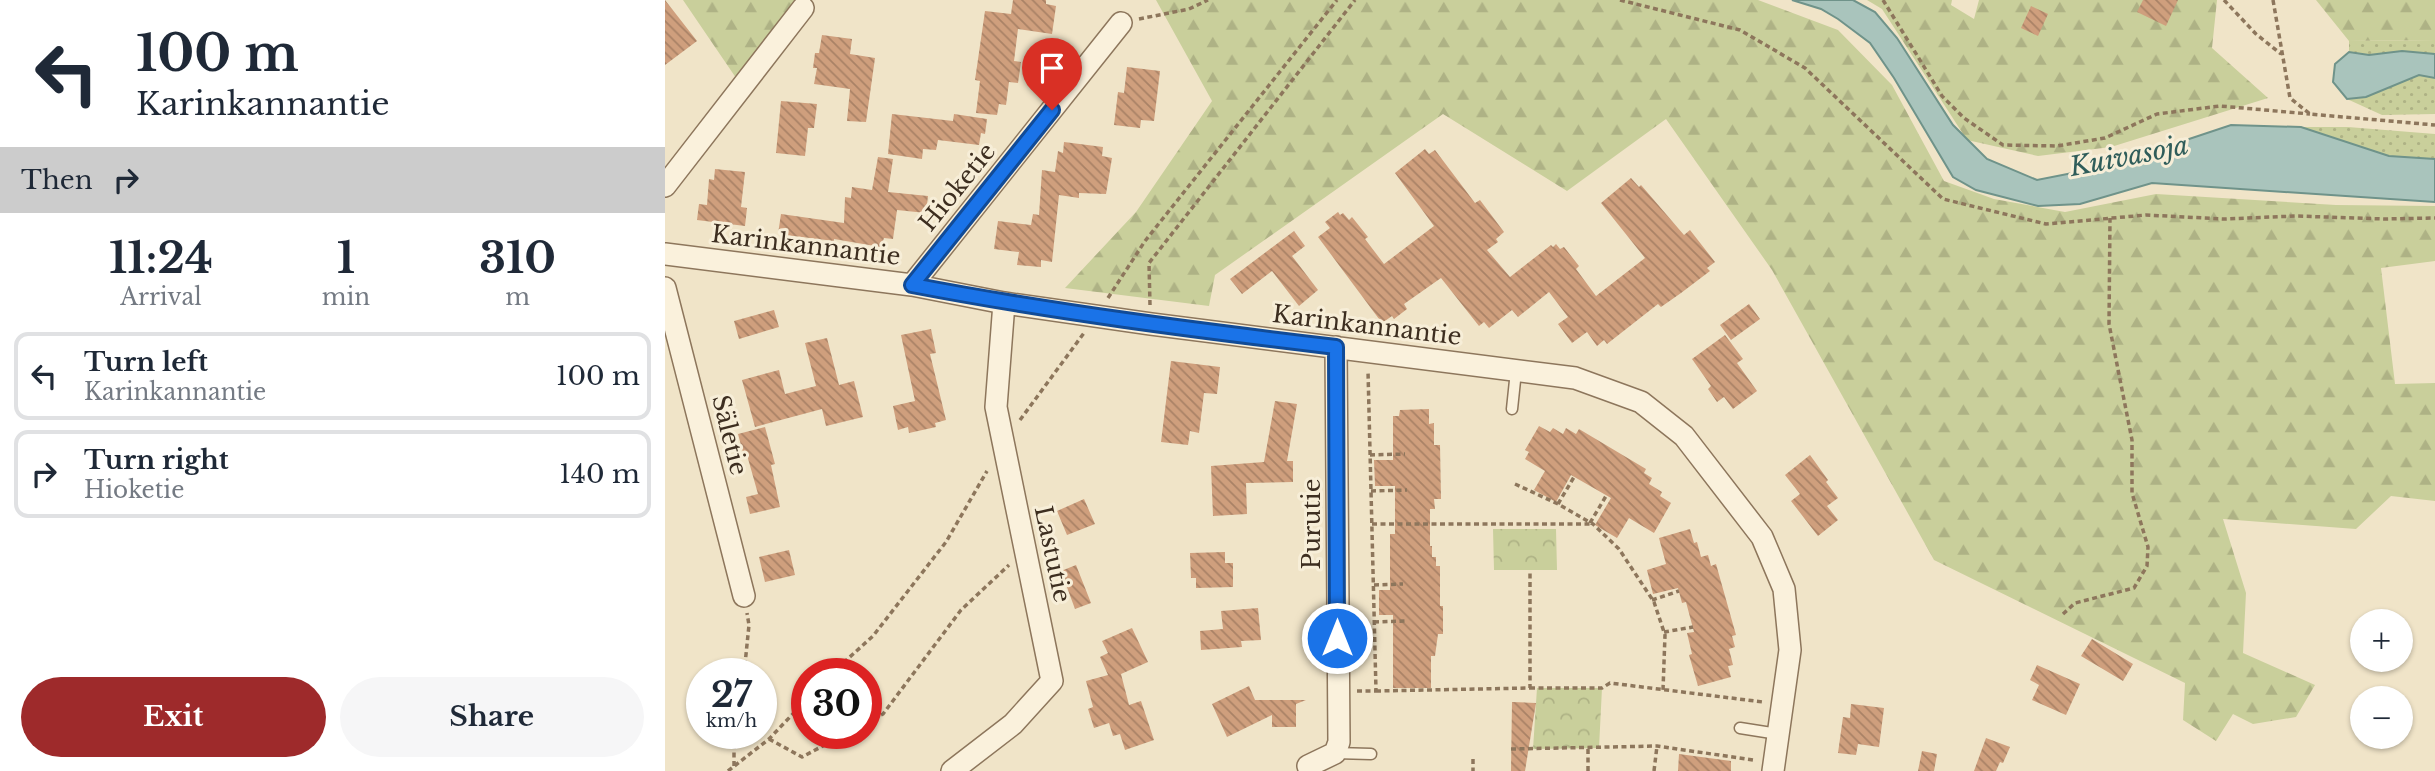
<!DOCTYPE html>
<meta charset="utf-8">
<style>
:root{--surface:#fff;--page:#f6f6f7;--text:#1f2937;--muted:#747a83;--line:#e0e1e3;--accent:#9e2a2b}
body{margin:0;font-family:"Libre Baskerville",serif;background:var(--page);color:var(--text);height:100vh;display:flex;flex-direction:column;font-size:26px;white-space:nowrap}
*{box-sizing:border-box;margin:0}
p{font-size:23px;color:var(--muted)}
.icon{flex:none;width:38px;height:38px;fill:none;stroke:currentColor;stroke-width:2;stroke-linecap:round;stroke-linejoin:round}
.map{position:relative;flex:1;overflow:hidden}
.panel{display:flex;flex-direction:column;background:var(--surface);width:665px}
.panel>*{flex:none}
.hud{background:#fff;color:var(--text);overflow:hidden}
.controls{position:absolute;left:1685px;top:609px;display:grid;gap:14px}
.controls a{display:grid;place-items:center;width:63px;height:63px;border-radius:50%;background:var(--surface);box-shadow:0 2px 5px #0004;font-size:35px}
.speed{position:absolute;left:21px;top:658px;display:flex;gap:14px;font-size:35px;font-weight:700;text-align:center}
.speed>*{display:grid;place-content:center;width:91px;height:91px;border-radius:50%;background:var(--surface);box-shadow:0 2px 5px #0004;line-height:1}
.speed small{font-size:18px;font-weight:400}
.speed .limit{border:10px solid #d22;background:#fff;color:#111}
.pin{position:absolute;display:grid;place-items:center;width:60px;height:60px;color:#fff;margin:-72px -30px;border-radius:50% 50% 50% 0;rotate:-45deg;box-shadow:0 0 7px #0007}
.pin .icon{rotate:45deg}
.me{position:absolute;width:77px;margin:-38px;rotate:0deg;stroke-linejoin:round;filter:drop-shadow(0 0 5px #0008)}
.turn{display:flex;align-items:center;gap:24px;height:147px;padding:0 21px;font-size:32px}
.turn .icon{width:91px;height:91px;stroke-width:2.5}
.turn b{display:block;font-size:49px;line-height:60px}
.then{display:flex;align-items:center;height:66px;padding:0 21px;background:#0003;gap:14px;font-size:26px}
.eta{display:flex;justify-content:space-evenly;align-items:center;height:119px;text-align:center}
.eta b{font-size:42px;font-weight:700;line-height:49px}
.action{display:flex;gap:14px;margin-top:auto;padding:14px 21px}
.action a{flex:1;height:80px;border-radius:42px;background:var(--accent);color:#fff;font-size:28px;font-weight:700;line-height:80px;text-align:center}
.action a+a{background:var(--page);color:var(--text)}
ul{padding:0;list-style:none}
li{display:flex;align-items:center;gap:21px;height:88px;margin:0 14px 10px;padding:0 7px;border:4px solid var(--line);border-radius:14px}
li div{flex:1}
li b{display:block;font-size:26px}
li em{font-style:normal}
main{display:flex;flex:1;min-height:0}
.map>svg:first-child{display:block}
.grass{fill:url(#grass-dots)}
.forest{fill:url(#forest-firs)}
.park{fill:url(#park-crowns)}
.water{fill:#a9c4bc;stroke:#6f938a;stroke-width:2}
.building{fill:url(#building-back-hatch)}
.lines{fill:none;stroke-linecap:round;stroke-linejoin:round}
.service-casing{stroke:#8d765c;stroke-width:13}
.minor-casing{stroke:#8d765c;stroke-width:24}
.path{stroke:#8d765c;stroke-width:3.5;stroke-dasharray:5 3.5;stroke-linecap:butt}
.service{stroke:#faf1dc;stroke-width:10}
.minor{stroke:#faf1dc;stroke-width:21}
.route-casing{stroke:#114b97;stroke-width:18}
.route{stroke:#1a73e8;stroke-width:12}
.labels{text-anchor:middle;dominant-baseline:central;stroke-width:6;stroke-linejoin:round;paint-order:stroke}
.street-label{font-size:24px;fill:#3d2e20;stroke:#f7eed8}
.water-label{font-size:26px;font-style:italic;fill:#2f5d5a;stroke:#f7eed8}
</style>
<main>
<section class="panel">
<div class="hud">
<div class="turn"><svg class="icon" aria-label="left" viewBox="0 0 24 24"><path d="M17 20v-9H6M10 6l-5 5 5 5"/></svg><div><b>100 m</b>Karinkannantie</div></div>
<div class="then">Then<svg class="icon" aria-label="right" viewBox="0 0 24 24"><path d="M7 20v-9h11M14 6l5 5-5 5"/></svg></div>
</div>
<div class="eta">
<div><b>11:24</b><p>Arrival</p></div>
<div><b>1</b><p>min</p></div>
<div><b>310</b><p>m</p></div>
</div>
<ul>
<li><svg class="icon" aria-label="left" viewBox="0 0 24 24"><path d="M17 20v-9H6M10 6l-5 5 5 5"/></svg><div><b>Turn left</b><p>Karinkannantie</p></div><em>100 m</em></li>
<li><svg class="icon" aria-label="right" viewBox="0 0 24 24"><path d="M7 20v-9h11M14 6l5 5-5 5"/></svg><div><b>Turn right</b><p>Hioketie</p></div><em>140 m</em></li>
</ul>
<div class="action"><a>Exit</a><a>Share</a></div>
</section>
<div class="map">
<svg width="1770" height="771" viewBox="0 0 1770 771">
<defs>
<pattern id="grass-dots" width="8" height="8" patternUnits="userSpaceOnUse" patternTransform="scale(1.75)"><rect width="8" height="8" fill="#c9cf9b"/><path d="M2 2h.1M6 6h.1" fill="none" stroke="#aeb285" stroke-width="1.8" stroke-linecap="round"/></pattern>
<pattern id="forest-firs" width="22" height="20" patternUnits="userSpaceOnUse" patternTransform="scale(1.75)"><rect width="22" height="20" fill="#c9cf9b"/><path d="M5 1l3.5 6h-7zM16 11l3.5 6h-7z" fill="#aeb285"/></pattern>
<pattern id="park-crowns" width="20" height="18" patternUnits="userSpaceOnUse" patternTransform="scale(1.75)"><rect width="20" height="18" fill="#c9cf9b"/><path d="M2 6a3 3 0 1 1 6 0M12 15a3 3 0 1 1 6 0" fill="none" stroke="#aeb285"/></pattern>
<pattern id="building-back-hatch" width="6" height="6" patternUnits="userSpaceOnUse" patternTransform="scale(1.75)"><rect width="6" height="6" fill="#cf9f7d"/><path d="M-1 5l2 2M0 0l6 6M5-1l2 2" fill="none" stroke="#a98266"/></pattern>
</defs>
<rect width="100%" height="100%" fill="#f0e4c8"/>
<path class="grass" d="M 1770,40 L 1770,54 L 1737,51 L 1704,55 L 1684,52 L 1684,41 Z
M 1754,75 L 1770,78 L 1770,114 L 1717,115 L 1682,99 L 1701,97 Z
M 1636,127 L 1683,127 L 1770,134 L 1770,159 L 1724,156 Z"/>
<path class="forest" d="M 18,0 L 143,0 L 84,97 Z
M 491,0 L 1093,0 L 1173,30 L 1227,85 L 1279,181 L 1329,199 L 1400,212 L 1491,194 L 1671,205 L 1770,206 L 1770,261 L 1716,268 L 1730,384 L 1770,383 L 1770,501 L 1726,496 L 1691,529 L 1558,519 L 1581,593 L 1578,653 L 1650,685 L 1631,717 L 1588,724 L 1568,714 L 1551,741 L 1518,720 L 1520,683 L 1269,560 L 1107,270 L 1001,119 L 902,191 L 778,114 L 550,275 L 544,306 L 400,288 L 471,212 L 547,101 Z
M 1202,0 L 1287,0 L 1286,5 L 1309,19 L 1314,0 L 1552,0 L 1547,48 L 1603,98 L 1446,147 L 1373,156 L 1302,140 L 1217,9 Z
M 1651,0 L 1770,0 L 1770,40 L 1684,41 Z"/>
<path class="park" d="M 828,529 L 891,529 L 892,570 L 829,570 Z
M 872,688 L 937,688 L 934,748 L 868,749 Z"/>
<path class="water" d="M 1127,0 L 1188,0 L 1210,12 L 1232,38 L 1288,125 L 1322,159 L 1372,180 L 1443,166 L 1566,125 L 1636,127 L 1724,156 L 1770,159 L 1770,202 L 1487,183 L 1415,204 L 1373,206 L 1311,190 L 1288,177 L 1229,78 L 1205,43 L 1173,19 L 1156,9 Z
M 1737,51 L 1770,54 L 1770,78 L 1754,75 L 1701,97 L 1682,99 L 1668,82 L 1670,64 L 1684,52 L 1704,55 Z"/>
<path class="building" d="M 0,0 L 32,41 L 0,65 Z
M 348,0 L 381,0 L 381,4 L 391,6 L 387,34 L 353,29 L 349,61 L 356,62 L 353,83 L 344,82 L 341,105 L 334,104 L 332,115 L 311,113 L 315,81 L 310,80 L 320,11 L 346,14 Z
M 1478,0 L 1513,0 L 1501,26 L 1472,12 Z
M 1366,6 L 1383,14 L 1373,36 L 1356,28 Z
M 157,35 L 187,39 L 185,54 L 210,58 L 201,122 L 182,121 L 185,89 L 149,84 L 152,68 L 148,68 L 150,53 L 154,53 Z
M 462,67 L 495,71 L 489,121 L 476,120 L 475,128 L 449,125 L 453,92 L 459,93 Z
M 116,101 L 152,104 L 149,128 L 143,128 L 140,156 L 111,153 Z
M 227,114 L 288,121 L 289,114 L 322,119 L 320,134 L 316,133 L 314,145 L 273,140 L 271,150 L 258,149 L 257,159 L 223,154 Z
M 399,142 L 438,147 L 437,156 L 447,158 L 441,194 L 414,193 L 414,198 L 394,195 L 387,262 L 376,260 L 376,267 L 352,265 L 354,252 L 329,249 L 333,221 L 366,225 L 368,214 L 374,215 L 377,170 L 390,172 L 393,151 L 398,153 Z
M 760,149 L 764,154 L 770,150 L 810,203 L 815,200 L 839,232 L 831,239 L 833,242 L 822,250 L 845,277 L 886,245 L 888,247 L 891,244 L 895,249 L 899,247 L 914,266 L 911,269 L 931,296 L 980,258 L 936,203 L 966,178 L 974,187 L 976,185 L 1019,235 L 1025,230 L 1050,262 L 1042,268 L 1045,271 L 1016,293 L 996,307 L 993,304 L 942,344 L 939,340 L 932,346 L 922,332 L 907,343 L 893,324 L 903,317 L 884,292 L 853,317 L 847,310 L 824,328 L 819,322 L 814,326 L 776,278 L 739,304 L 742,309 L 729,319 L 727,316 L 717,323 L 653,237 L 665,228 L 660,222 L 673,212 L 675,215 L 678,213 L 684,220 L 687,217 L 703,237 L 700,239 L 719,264 L 769,226 L 730,173 Z
M 213,157 L 228,159 L 223,192 L 263,196 L 261,213 L 232,210 L 228,239 L 219,238 L 216,247 L 169,239 L 169,241 L 113,234 L 116,214 L 179,223 L 180,197 L 186,198 L 187,187 L 207,190 Z
M 50,169 L 80,172 L 76,207 L 82,208 L 80,226 L 32,220 L 34,204 L 42,205 L 44,179 L 49,180 Z
M 629,231 L 640,246 L 627,256 L 653,290 L 634,306 L 607,271 L 577,294 L 565,279 Z
M 1084,304 L 1095,319 L 1066,340 L 1055,325 Z
M 109,310 L 114,327 L 74,339 L 69,321 Z
M 266,329 L 271,353 L 265,354 L 281,420 L 270,423 L 271,427 L 244,433 L 243,427 L 233,430 L 228,406 L 250,401 L 236,335 Z
M 1060,335 L 1078,359 L 1072,363 L 1092,391 L 1068,409 L 1059,397 L 1052,402 L 1043,389 L 1046,386 L 1027,359 Z
M 162,338 L 174,385 L 189,381 L 198,417 L 161,426 L 157,409 L 90,427 L 77,380 L 114,370 L 120,394 L 151,386 L 140,343 Z
M 506,361 L 555,367 L 552,394 L 539,393 L 534,433 L 525,431 L 523,445 L 496,442 Z
M 610,401 L 632,404 L 622,461 L 628,461 L 628,482 L 581,483 L 582,514 L 548,516 L 546,466 L 599,462 Z
M 764,409 L 764,424 L 769,423 L 769,445 L 775,445 L 776,499 L 769,499 L 770,509 L 765,509 L 765,546 L 767,546 L 767,557 L 771,557 L 771,566 L 775,566 L 775,606 L 778,606 L 778,634 L 773,634 L 770,656 L 766,656 L 766,688 L 728,688 L 728,615 L 714,615 L 714,590 L 725,590 L 725,534 L 730,534 L 730,486 L 710,486 L 709,460 L 728,460 L 728,416 L 734,416 L 735,410 Z
M 874,426 L 885,432 L 888,428 L 898,434 L 901,428 L 911,434 L 914,429 L 981,469 L 979,473 L 987,478 L 984,484 L 997,492 L 995,496 L 1006,503 L 989,533 L 964,518 L 952,538 L 930,525 L 946,498 L 906,475 L 891,502 L 869,490 L 880,471 L 860,459 L 864,452 L 860,450 Z
M 100,427 L 110,464 L 106,465 L 115,507 L 85,514 L 81,497 L 93,494 L 82,455 L 79,456 L 73,434 Z
M 1145,455 L 1163,480 L 1161,482 L 1173,498 L 1162,506 L 1173,520 L 1153,536 L 1126,501 L 1135,494 L 1120,475 Z
M 419,499 L 430,524 L 402,535 L 392,511 Z
M 1025,529 L 1029,543 L 1032,542 L 1036,557 L 1043,555 L 1046,566 L 1051,564 L 1071,635 L 1067,636 L 1070,647 L 1064,649 L 1068,665 L 1063,666 L 1066,677 L 1033,686 L 1024,655 L 1027,654 L 1022,633 L 1029,632 L 1021,602 L 1017,603 L 1013,588 L 988,594 L 982,570 L 1001,564 L 994,538 Z
M 124,550 L 130,575 L 100,582 L 94,557 Z
M 560,552 L 560,563 L 568,563 L 568,587 L 531,588 L 531,578 L 526,578 L 525,553 Z
M 411,565 L 426,603 L 410,609 L 396,571 Z
M 593,608 L 596,640 L 576,641 L 577,647 L 536,650 L 535,631 L 558,629 L 556,611 Z
M 467,628 L 483,662 L 456,674 L 464,705 L 476,701 L 489,740 L 460,750 L 455,734 L 448,736 L 444,723 L 429,728 L 423,709 L 428,707 L 421,681 L 443,675 L 435,657 L 443,653 L 437,641 Z
M 1427,639 L 1468,664 L 1458,681 L 1416,656 Z
M 1372,665 L 1415,684 L 1401,715 L 1367,700 L 1374,685 L 1365,680 Z
M 584,686 L 590,700 L 641,700 L 631,704 L 631,727 L 607,727 L 607,715 L 562,737 L 547,704 Z
M 847,702 L 871,703 L 860,771 L 846,771 Z
M 1186,704 L 1219,708 L 1214,747 L 1193,744 L 1191,755 L 1173,753 L 1178,717 L 1185,718 Z
M 1321,738 L 1345,747 L 1338,763 L 1335,762 L 1331,771 L 1309,771 Z
M 1257,751 L 1272,754 L 1269,771 L 1253,771 Z
M 1014,754 L 1066,761 L 1066,771 L 1013,771 Z"/>
<g class="lines">
<g class="service-casing">
<path id="service" d="M 847,409 L 851,371
M 1075,728 L 1113,734
M 670,753 L 706,754"/>
</g>
<g class="minor-casing">
<path id="minor" d="M 0,186 L 138,8
M 0,254 L 247,285 L 339,303 L 486,324 L 910,378 L 976,402 L 1019,436 L 1097,537 L 1119,589 L 1125,650 L 1108,771
M 247,285 L 456,23
M 0,288 L 79,596
M 643,766 L 670,753 L 674,742 L 671,347
M 287,771 L 348,724 L 387,681 L 331,407 L 339,303"/>
</g>
<path class="path" d="M 955,0 L 1075,30 L 1140,68 L 1278,199 L 1381,224 L 1481,215 L 1559,219 L 1631,216 L 1720,219 L 1770,218
M 1218,0 L 1277,96 L 1299,118 L 1338,145 L 1392,146 L 1440,138 L 1492,114 L 1555,106 L 1645,114
M 1559,0 L 1591,34 L 1616,54
M 1608,0 L 1625,98 L 1645,114 L 1770,125
M 474,19 L 524,9 L 543,0
M 443,298 L 480,241 L 672,0
M 485,305 L 484,263 L 690,0
M 355,420 L 419,333
M 705,455 L 740,454
M 850,484 L 893,504 L 928,524 L 954,549 L 989,602 L 1000,635 L 998,690
M 706,491 L 742,490
M 893,504 L 909,477
M 925,523 L 941,496
M 707,524 L 925,524
M 709,585 L 738,584
M 987,600 L 1014,591
M 1398,614 L 1410,603 L 1469,588 L 1482,566 L 1483,547 L 1467,493 L 1467,440 L 1444,324 L 1445,218
M 709,622 L 741,621
M 999,632 L 1028,627
M 79,674 L 84,625 L 82,613
M 166,674 L 208,636 L 281,542 L 322,471
M 865,688 L 937,688 L 945,683 L 1098,702
M 692,691 L 711,691 L 703,371
M 711,691 L 865,688 L 865,571
M 201,723 L 218,714 L 296,610 L 344,565
M 104,739 L 137,757 L 182,733
M 846,749 L 992,746 L 1088,760
M 808,759 L 808,771
M 69,766 L 69,733
M 63,771 L 104,739 L 142,699
M 923,771 L 923,748
M 989,771 L 992,746"/>
<use href="#service" class="service"/>
<use href="#minor" class="minor"/>
</g>
<g class="lines">
<g class="route-casing">
<path id="route" d="M 387,110 L 247,285 C 388,312 529,330 671,347 L 672,638"/>
</g>
<use href="#route" class="route"/>
</g>
<g class="labels">
<g class="street-label">
<text transform="translate(292 187) rotate(-51)">Hioketie</text>
<text transform="translate(141 245) rotate(7)">Karinkannantie</text>
<text transform="translate(702 325) rotate(7)">Karinkannantie</text>
<text transform="translate(65 435) rotate(76)">Säletie</text>
<text transform="translate(646 524) rotate(-90)">Purutie</text>
<text transform="translate(388 554) rotate(78)">Lastutie</text>
</g>
<g class="water-label">
<text transform="translate(1464 156) rotate(-11)">Kuivasoja</text>
</g>
</g>
</svg>
<div class="controls">
<a>+</a>
<a>−</a>
</div>
<div class="speed"><div>27<small>km/h</small></div><div class="limit">30</div></div>
<div class="pin" style="left:387px;top:110px;background:#d93025"><svg class="icon" aria-label="arrive" viewBox="0 0 24 24"><path d="M6 21V4h12l-3 4 3 4H6"/></svg></div>
<svg class="me" style="left:672px;top:638px" viewBox="-20 -20 40 40"><circle r="17" fill="#1a73e8" stroke="#fff" stroke-width="3"/><path d="M0-11L8 9 0 5-8 9z" fill="#fff"/></svg>
</div>
</main>
